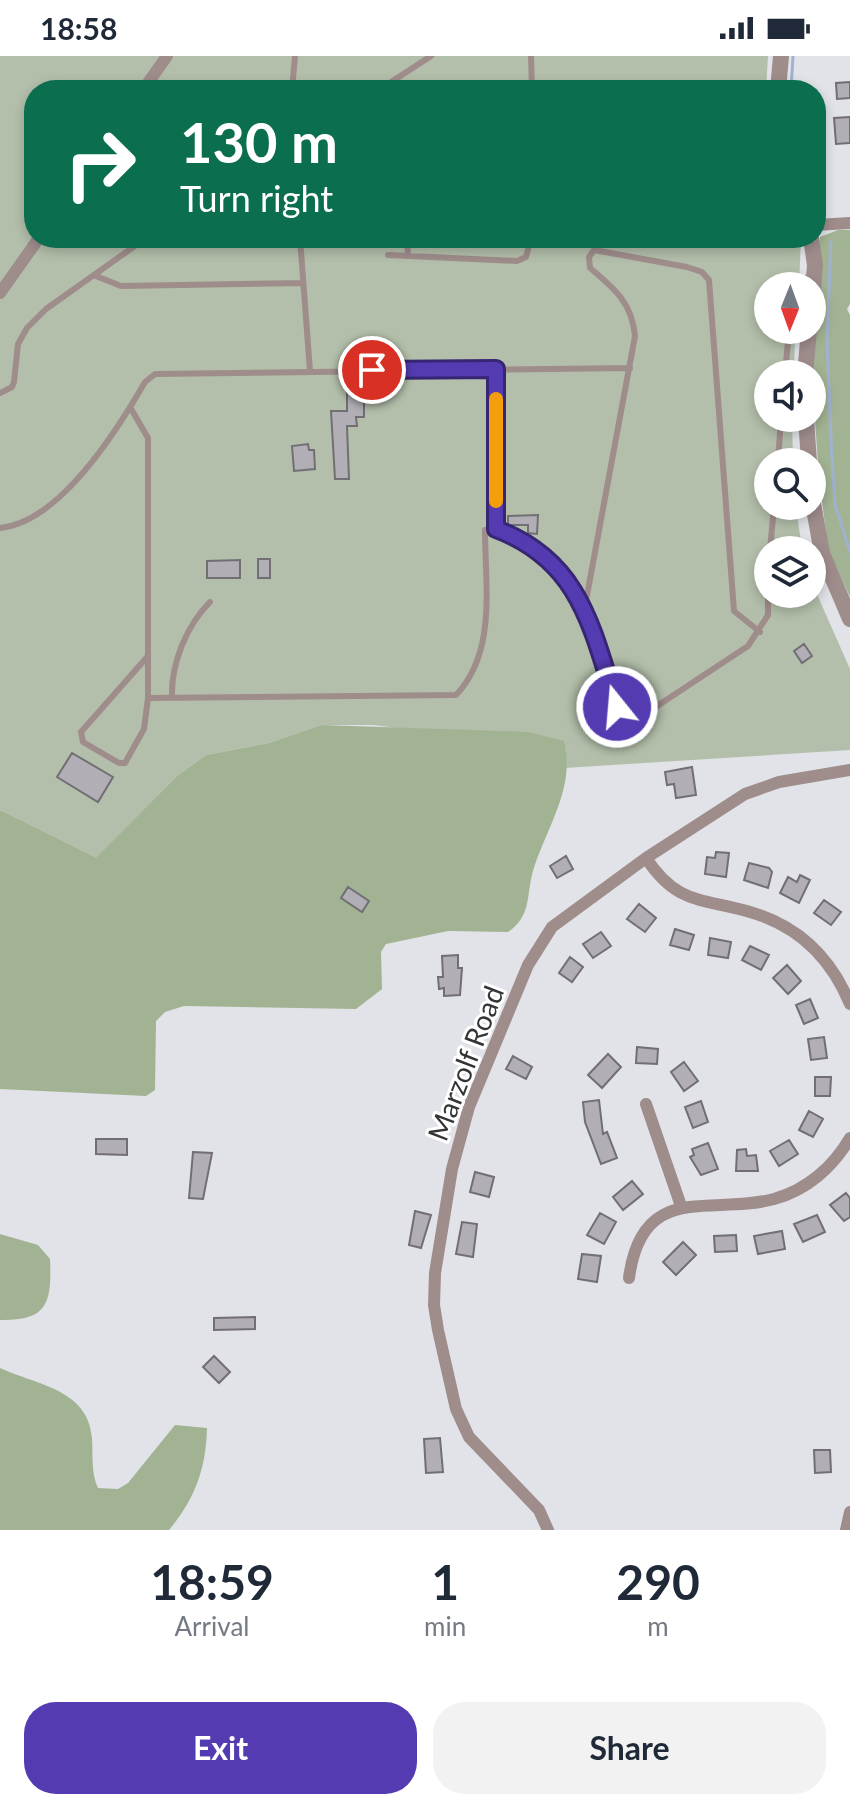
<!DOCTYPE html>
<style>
:root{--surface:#fff;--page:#f2f2f3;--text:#1f2937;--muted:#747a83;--accent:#543bb2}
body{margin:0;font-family:Lato,sans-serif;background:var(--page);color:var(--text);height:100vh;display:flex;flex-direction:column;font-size:30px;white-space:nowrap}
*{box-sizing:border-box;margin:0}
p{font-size:26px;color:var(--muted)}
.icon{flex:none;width:44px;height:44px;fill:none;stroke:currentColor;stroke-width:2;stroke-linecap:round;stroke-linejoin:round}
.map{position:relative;height:1474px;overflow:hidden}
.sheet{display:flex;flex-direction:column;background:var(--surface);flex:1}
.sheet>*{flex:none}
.top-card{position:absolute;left:24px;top:24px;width:802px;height:168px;border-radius:32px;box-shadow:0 4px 12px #0003;background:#0b6e4f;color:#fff;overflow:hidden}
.needle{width:52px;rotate:181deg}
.fabs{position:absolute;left:754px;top:216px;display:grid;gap:16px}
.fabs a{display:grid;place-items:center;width:72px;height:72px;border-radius:50%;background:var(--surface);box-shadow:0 4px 12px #0003;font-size:40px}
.pin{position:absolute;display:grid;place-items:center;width:68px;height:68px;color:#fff;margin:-34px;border:4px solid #fff;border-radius:50%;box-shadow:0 2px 8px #0007}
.me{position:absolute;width:88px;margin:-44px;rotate:343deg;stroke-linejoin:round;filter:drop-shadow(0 0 6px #0008)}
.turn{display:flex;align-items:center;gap:28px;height:168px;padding:0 24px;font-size:36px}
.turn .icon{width:104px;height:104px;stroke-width:2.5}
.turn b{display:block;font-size:56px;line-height:68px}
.eta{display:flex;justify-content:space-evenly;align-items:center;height:136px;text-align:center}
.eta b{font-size:48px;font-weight:700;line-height:56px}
.button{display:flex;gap:16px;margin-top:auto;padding:16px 24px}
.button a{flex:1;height:92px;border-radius:32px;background:var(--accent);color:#fff;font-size:32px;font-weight:700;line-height:92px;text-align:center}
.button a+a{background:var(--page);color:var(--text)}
.status{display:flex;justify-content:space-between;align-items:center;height:56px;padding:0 40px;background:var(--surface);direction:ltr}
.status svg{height:22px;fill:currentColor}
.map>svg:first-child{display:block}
.green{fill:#b3bfaa}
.forest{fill:#a2b393}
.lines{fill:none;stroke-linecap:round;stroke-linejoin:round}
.stream{stroke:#a0b2d1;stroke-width:3}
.building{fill:#b1afb5;stroke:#716f74;stroke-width:2}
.service{stroke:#9f8d8c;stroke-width:6}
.minor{stroke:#9f8d8c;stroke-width:12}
.tertiary{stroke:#9f8d8c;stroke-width:16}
.route-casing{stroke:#372674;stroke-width:20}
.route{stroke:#543bb2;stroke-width:14}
.slow{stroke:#f59e0b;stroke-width:14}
.labels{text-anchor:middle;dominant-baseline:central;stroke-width:6;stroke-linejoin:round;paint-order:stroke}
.street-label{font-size:28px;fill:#333436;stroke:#fff}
</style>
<div class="status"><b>18:58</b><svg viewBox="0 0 49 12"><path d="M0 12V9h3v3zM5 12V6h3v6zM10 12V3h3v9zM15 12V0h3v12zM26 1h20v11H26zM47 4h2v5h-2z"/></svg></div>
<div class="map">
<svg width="850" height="1474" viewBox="0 0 850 1474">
<rect width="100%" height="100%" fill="#e1e3e9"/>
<path class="green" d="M 0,0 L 768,0 L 766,34 L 34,34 L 34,182 L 801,182 L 799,230 L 768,230 L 768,274 L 795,274 L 794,318 L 768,318 L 768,362 L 792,362 L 793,406 L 768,406 L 768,450 L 796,450 L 802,494 L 768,494 L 768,538 L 812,538 L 812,527 L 850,613 L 850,694 L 565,712 L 566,693 L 373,669 L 321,669 L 269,687 L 206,699 L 177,720 L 96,803 L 0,754 Z"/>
<path class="forest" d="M 838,174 L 850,174 L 850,248 L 847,253 L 850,259 L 850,541 L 828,493 L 819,421 L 812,323 L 820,181 Z
M 321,669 L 529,676 L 564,685 C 576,732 546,772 533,815 C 526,839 532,860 508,876 L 448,875 L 386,888 L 381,896 L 382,933 L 356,953 L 184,950 L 165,956 L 156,965 L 155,1034 L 146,1040 L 0,1033 L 0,754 L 96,802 L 177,720 L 206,699 L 269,687 Z
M 0,1178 L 38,1189 L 50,1203 C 52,1248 47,1265 0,1264 Z
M 0,1312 C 37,1329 88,1333 92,1382 C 93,1398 91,1418 98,1432 L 118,1433 L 128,1427 L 175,1369 L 207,1372 C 206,1413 195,1443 169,1474 L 0,1474 Z"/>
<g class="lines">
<path class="stream" d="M 791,34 L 793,0
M 831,186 L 827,284 L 832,404 L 835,448 L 850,496"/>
</g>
<path class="building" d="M 850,26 L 850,42 L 837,43 L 836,27 Z
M 850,61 L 850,87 L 836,88 L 834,62 Z
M 347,334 L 364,335 L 364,361 L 356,361 L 357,370 L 347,370 L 349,423 L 335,423 L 331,355 L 347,355 Z
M 308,388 L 309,394 L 314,394 L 315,413 L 294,415 L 292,390 Z
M 538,459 L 537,478 L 528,477 L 528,469 L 508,469 L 508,460 Z
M 258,503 L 270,503 L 270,522 L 258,522 Z
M 240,504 L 240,522 L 207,522 L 207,505 Z
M 804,588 L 812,600 L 802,607 L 794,595 Z
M 72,697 L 113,721 L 98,746 L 57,721 Z
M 692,711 L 696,739 L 676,742 L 674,728 L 667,729 L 665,716 Z
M 716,796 L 729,797 L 726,821 L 705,818 L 707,801 L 715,802 Z
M 566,800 L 573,813 L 557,822 L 550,810 Z
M 749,807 L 769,812 L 772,816 L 768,832 L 744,824 Z
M 800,819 L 810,824 L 799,847 L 780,837 L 788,821 L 797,826 Z
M 348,831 L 369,845 L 362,856 L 341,842 Z
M 824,844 L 841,856 L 831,869 L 814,857 Z
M 639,848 L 656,862 L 645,876 L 627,863 Z
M 675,873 L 694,879 L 689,894 L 670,889 Z
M 601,876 L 611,890 L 593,902 L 583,888 Z
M 710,882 L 731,886 L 728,902 L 708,899 Z
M 750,890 L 769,899 L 761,914 L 742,904 Z
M 458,899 L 458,912 L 462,912 L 460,939 L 444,940 L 444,932 L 439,933 L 438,921 L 443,921 L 442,900 Z
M 570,901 L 583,911 L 572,926 L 559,917 Z
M 787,909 L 801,925 L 788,938 L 773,922 Z
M 810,943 L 818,962 L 804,968 L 796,949 Z
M 824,981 L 827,1002 L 811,1004 L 808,983 Z
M 637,991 L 658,993 L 657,1008 L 636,1007 Z
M 608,998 L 621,1011 L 602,1032 L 588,1019 Z
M 513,1000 L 532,1011 L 526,1023 L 506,1013 Z
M 684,1006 L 698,1025 L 684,1035 L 671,1016 Z
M 815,1021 L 831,1021 L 830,1040 L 815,1040 Z
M 599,1044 L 603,1078 L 607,1076 L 617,1102 L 601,1108 L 585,1066 L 583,1046 Z
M 701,1045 L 708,1066 L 693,1072 L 685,1051 Z
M 809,1055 L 823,1063 L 813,1081 L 799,1074 Z
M 96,1083 L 127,1083 L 127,1099 L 96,1098 Z
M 789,1084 L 798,1098 L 779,1110 L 770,1095 Z
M 708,1087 L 718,1113 L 701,1119 L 690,1101 L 694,1099 L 692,1093 Z
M 746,1093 L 747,1100 L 756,1099 L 758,1115 L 736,1115 L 737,1094 Z
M 193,1096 L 212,1097 L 203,1143 L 189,1142 Z
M 475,1116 L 494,1121 L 489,1141 L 470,1136 Z
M 632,1125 L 643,1138 L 623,1154 L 613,1141 Z
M 846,1137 L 850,1142 L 850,1161 L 844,1165 L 830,1149 Z
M 415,1155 L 431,1159 L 421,1192 L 409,1189 Z
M 600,1157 L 616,1166 L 604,1188 L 587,1179 Z
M 817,1159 L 825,1176 L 803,1186 L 794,1168 Z
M 462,1166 L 477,1168 L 473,1201 L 456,1198 Z
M 782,1175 L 785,1193 L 758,1198 L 754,1180 Z
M 736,1179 L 737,1195 L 715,1196 L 714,1180 Z
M 683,1186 L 696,1199 L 676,1219 L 663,1206 Z
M 582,1198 L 601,1200 L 597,1226 L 578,1223 Z
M 255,1261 L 255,1273 L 214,1274 L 214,1262 Z
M 214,1300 L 230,1316 L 219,1327 L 203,1311 Z
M 440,1382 L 443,1416 L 426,1417 L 424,1383 Z
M 814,1394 L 830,1394 L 831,1416 L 815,1417 Z"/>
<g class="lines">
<path class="service" d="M 531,0 L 532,34
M 292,34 L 295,0
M 379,34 L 431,0
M 300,182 L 310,315
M 407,182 L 408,199
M 388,199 L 517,205 L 526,201 L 531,182
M 96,220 L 121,230 L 303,227
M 795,230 L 812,218
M 785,318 L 789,274
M 0,337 L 12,331 L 14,326 L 18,288 L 27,272 L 46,253 L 146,182
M 130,351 L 148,382 L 148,642 L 144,673 L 125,707 L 119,707 L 83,686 L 81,676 L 148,600
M 778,406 L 781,362
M 0,472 C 60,466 118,373 145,326 L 155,318 L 630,312
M 496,473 C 581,505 592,574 617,651 L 627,660 L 642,660 L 748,590 L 768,559 L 768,522
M 770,494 L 774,450
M 585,550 L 635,280 C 632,247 615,233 590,212 L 589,201 L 594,194 L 687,211 L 702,216 L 709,224 L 734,555 L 760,576
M 172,641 C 171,608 186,570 210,546
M 148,642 L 456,639 C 497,596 485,529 485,474 L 496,473 L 496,313"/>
<path class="minor" d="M 143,34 L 167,0
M 816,169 L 850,167
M 0,237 L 39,182
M 646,802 C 677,849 702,842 750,856 C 799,870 831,902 850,948
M 646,1048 L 681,1150
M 629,1222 C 642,1124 712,1160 774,1143 C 807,1134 833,1111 850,1082
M 548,1474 L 539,1454 L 469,1381 L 456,1353 L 438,1274 L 434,1249 L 435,1217 L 452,1113 L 469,1051 L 528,909 L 552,871 L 646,802 L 745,738 L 779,726 L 850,714
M 846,1474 L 850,1456"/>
<path class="tertiary" d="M 778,34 L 781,0
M 811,182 L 815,209 L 812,249
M 805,318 L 809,274
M 806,362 L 809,406
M 812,442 L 822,497 L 850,563"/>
</g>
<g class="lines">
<g class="route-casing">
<path id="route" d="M 372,314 L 496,313 L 496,473 C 581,505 592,573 617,651"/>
</g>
<use href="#route" class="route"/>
<path class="slow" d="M 496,343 L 496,445"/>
</g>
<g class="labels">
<g class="street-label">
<text transform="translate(465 1007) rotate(-69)">Marzolf Road</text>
</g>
</g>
</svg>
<div class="fabs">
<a><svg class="needle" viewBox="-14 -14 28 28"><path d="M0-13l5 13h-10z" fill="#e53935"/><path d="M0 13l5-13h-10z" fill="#747a83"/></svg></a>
<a><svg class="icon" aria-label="sound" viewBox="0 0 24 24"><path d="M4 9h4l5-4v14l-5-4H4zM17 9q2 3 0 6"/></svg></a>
<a><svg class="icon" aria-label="search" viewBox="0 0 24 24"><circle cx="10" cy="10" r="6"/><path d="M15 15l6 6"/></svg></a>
<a><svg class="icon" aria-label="layers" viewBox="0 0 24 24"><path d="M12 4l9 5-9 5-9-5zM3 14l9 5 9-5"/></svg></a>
</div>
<div class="pin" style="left:372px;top:314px;background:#d93025"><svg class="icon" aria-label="arrive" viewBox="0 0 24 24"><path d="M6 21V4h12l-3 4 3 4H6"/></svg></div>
<svg class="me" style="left:617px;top:651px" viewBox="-20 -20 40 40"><circle r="17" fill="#543bb2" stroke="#fff" stroke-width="3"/><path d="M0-11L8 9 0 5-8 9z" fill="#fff"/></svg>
<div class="top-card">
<div class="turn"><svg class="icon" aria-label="right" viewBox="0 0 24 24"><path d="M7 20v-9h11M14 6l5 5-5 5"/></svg><div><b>130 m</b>Turn right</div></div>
</div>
</div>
<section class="sheet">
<div class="eta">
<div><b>18:59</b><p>Arrival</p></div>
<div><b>1</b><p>min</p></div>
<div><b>290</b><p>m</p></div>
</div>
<div class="button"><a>Exit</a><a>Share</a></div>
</section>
